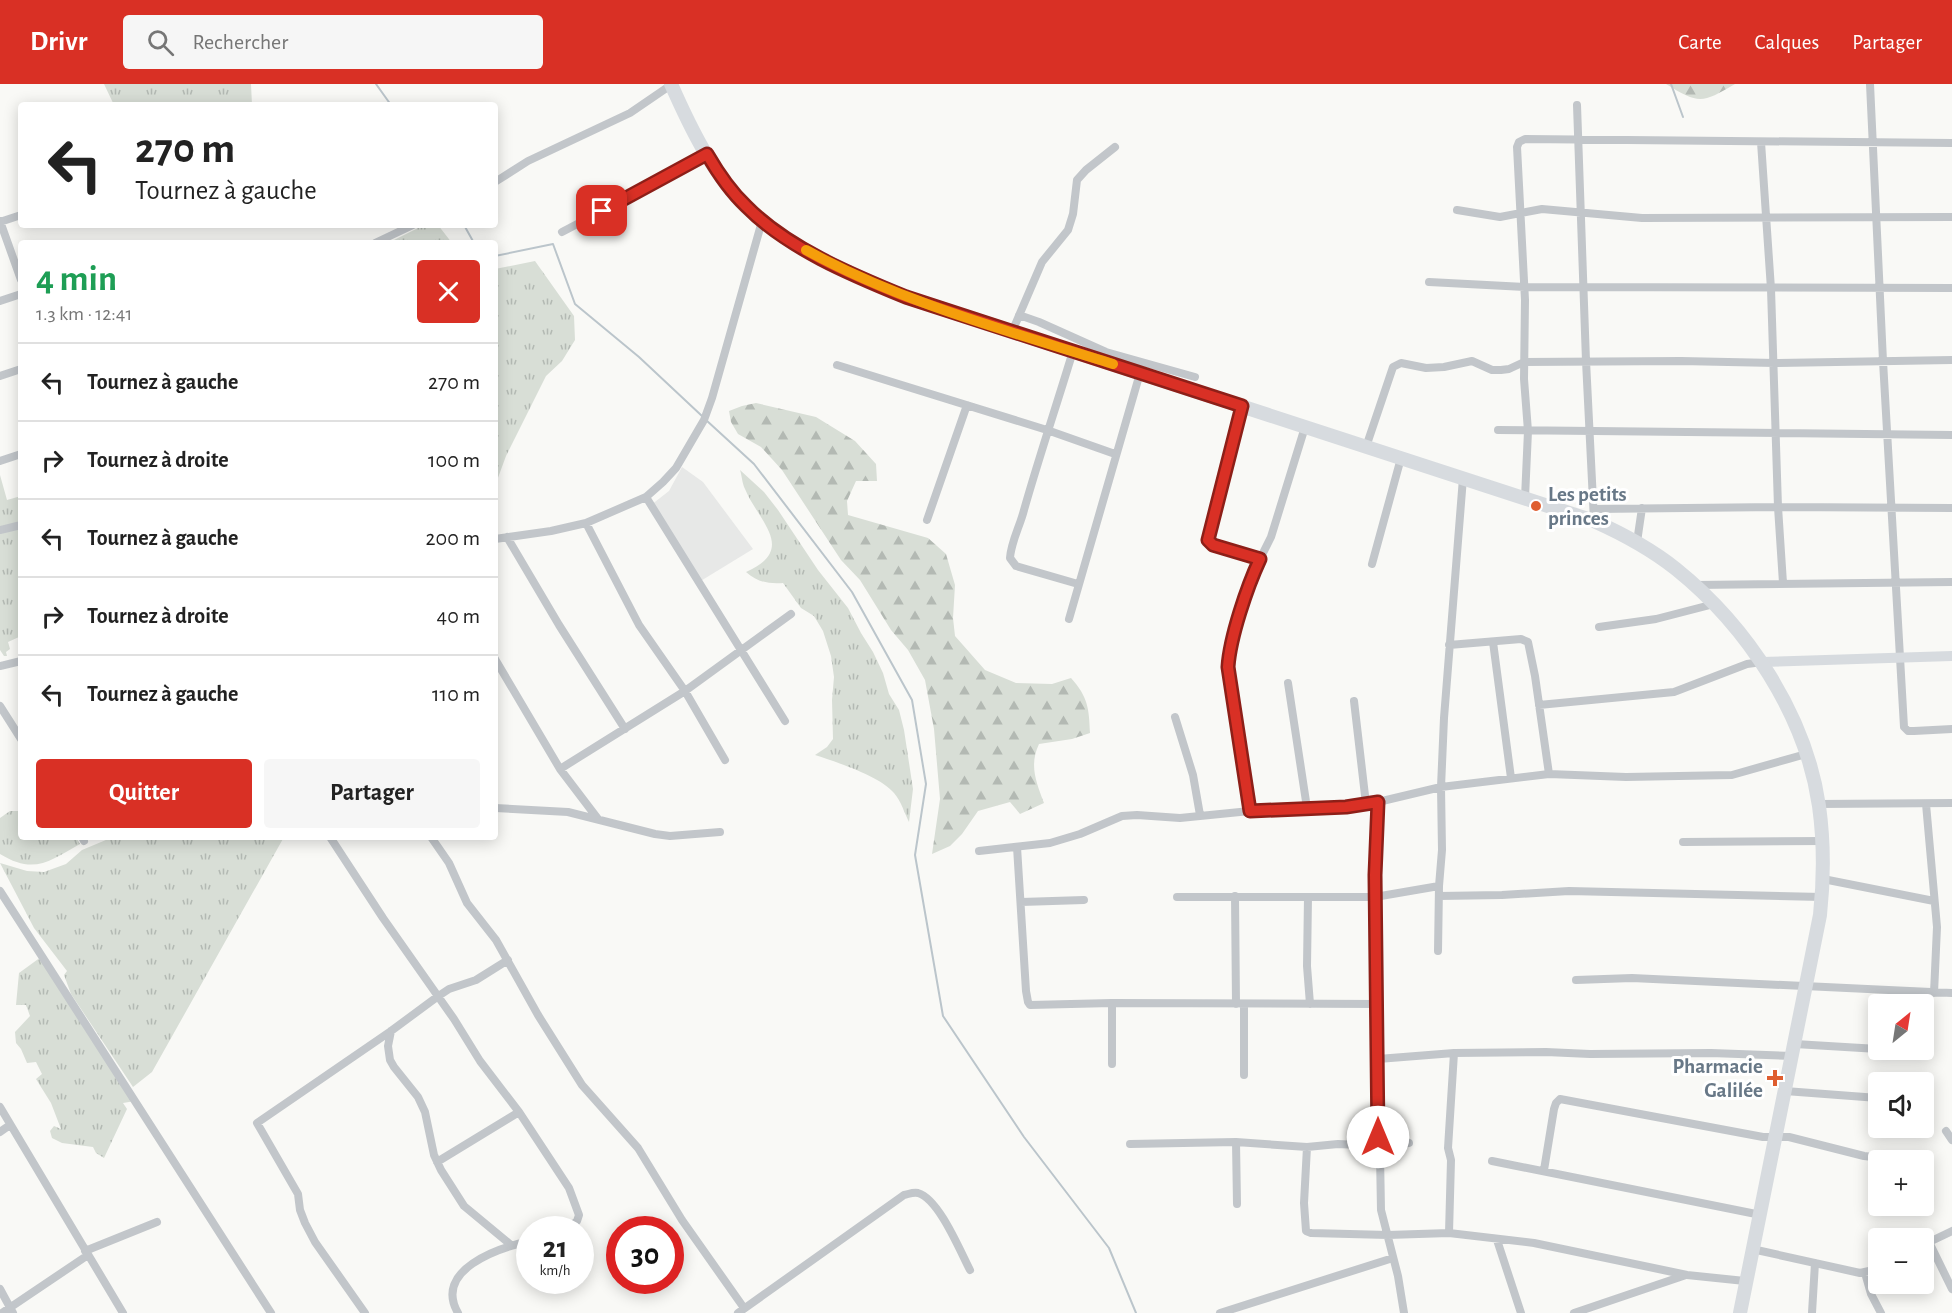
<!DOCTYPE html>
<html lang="fr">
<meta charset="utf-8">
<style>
:root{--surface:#fff;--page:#f6f6f6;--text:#222;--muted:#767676;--line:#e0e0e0;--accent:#d93025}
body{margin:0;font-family:"Alegreya Sans",sans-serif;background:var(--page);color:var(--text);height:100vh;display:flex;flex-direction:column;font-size:22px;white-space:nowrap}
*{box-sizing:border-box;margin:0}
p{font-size:20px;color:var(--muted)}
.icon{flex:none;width:33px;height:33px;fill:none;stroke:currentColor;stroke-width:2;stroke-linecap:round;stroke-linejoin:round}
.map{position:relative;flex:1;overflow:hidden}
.side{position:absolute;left:18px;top:156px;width:480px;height:600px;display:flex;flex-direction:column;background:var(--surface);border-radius:6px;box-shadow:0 3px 15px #0003}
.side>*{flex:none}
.top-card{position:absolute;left:18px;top:18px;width:480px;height:126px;border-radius:6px;box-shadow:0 3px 15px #0003;background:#fff;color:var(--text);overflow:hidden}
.needle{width:39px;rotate:30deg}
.buttons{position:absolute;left:1868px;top:910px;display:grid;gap:12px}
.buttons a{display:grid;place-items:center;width:66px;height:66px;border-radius:6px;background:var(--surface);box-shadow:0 3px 15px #0003;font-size:30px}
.speed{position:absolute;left:516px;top:1132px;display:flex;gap:12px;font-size:30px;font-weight:700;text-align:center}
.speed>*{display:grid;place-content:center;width:78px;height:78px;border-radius:50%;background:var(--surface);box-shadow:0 3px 15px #0003;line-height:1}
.speed small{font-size:15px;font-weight:400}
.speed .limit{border:9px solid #d22;background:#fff;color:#111}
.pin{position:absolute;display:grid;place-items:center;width:51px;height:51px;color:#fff;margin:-26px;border-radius:12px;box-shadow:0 3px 9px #0006}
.me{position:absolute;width:66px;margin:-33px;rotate:0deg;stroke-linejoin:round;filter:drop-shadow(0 0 4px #0008)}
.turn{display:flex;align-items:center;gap:21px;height:126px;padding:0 18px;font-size:27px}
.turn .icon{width:78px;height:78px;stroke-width:2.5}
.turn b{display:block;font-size:42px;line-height:51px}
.round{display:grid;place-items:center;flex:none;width:63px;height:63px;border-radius:6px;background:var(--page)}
.overview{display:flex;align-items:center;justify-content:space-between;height:102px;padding:0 18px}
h1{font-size:36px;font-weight:700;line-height:45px;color:#1e9e55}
.action{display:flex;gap:12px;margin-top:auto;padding:12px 18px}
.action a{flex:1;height:69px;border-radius:6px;background:var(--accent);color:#fff;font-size:24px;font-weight:700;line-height:69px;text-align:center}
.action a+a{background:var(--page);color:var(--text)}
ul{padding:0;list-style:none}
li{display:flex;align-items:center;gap:18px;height:78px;padding:0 18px;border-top:2px solid var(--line)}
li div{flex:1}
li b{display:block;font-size:22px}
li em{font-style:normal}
header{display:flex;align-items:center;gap:36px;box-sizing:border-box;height:84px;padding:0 30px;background:var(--accent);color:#fff}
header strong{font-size:28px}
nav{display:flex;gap:33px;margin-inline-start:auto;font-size:21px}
.search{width:420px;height:54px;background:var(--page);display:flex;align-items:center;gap:15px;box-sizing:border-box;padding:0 21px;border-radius:6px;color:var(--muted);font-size:22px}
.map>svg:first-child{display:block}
.built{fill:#e7e8e7}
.grass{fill:url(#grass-tufts)}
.forest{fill:url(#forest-firs)}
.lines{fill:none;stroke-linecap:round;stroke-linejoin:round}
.stream{stroke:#bbc5cb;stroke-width:2}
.street{stroke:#c2c6ca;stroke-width:8}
.secondary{stroke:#d7dbdf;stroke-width:10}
.highway{stroke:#d7dbdf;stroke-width:14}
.route-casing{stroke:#8d1f18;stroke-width:15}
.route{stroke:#d93025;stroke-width:10}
.slow{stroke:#f59e0b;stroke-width:10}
.poi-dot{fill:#df5e30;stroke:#fff;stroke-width:2}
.labels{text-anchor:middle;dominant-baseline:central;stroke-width:6;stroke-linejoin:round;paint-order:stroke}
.poi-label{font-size:21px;font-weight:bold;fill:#687887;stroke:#fff;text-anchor:start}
</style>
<header>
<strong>Drivr</strong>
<div class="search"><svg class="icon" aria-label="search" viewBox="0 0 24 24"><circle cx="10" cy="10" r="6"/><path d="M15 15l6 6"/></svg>Rechercher</div>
<nav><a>Carte</a><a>Calques</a><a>Partager</a></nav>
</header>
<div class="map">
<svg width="1952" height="1229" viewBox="0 0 1952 1229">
<defs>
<pattern id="grass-tufts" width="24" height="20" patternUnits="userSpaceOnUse" patternTransform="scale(1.5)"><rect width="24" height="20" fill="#d8ded6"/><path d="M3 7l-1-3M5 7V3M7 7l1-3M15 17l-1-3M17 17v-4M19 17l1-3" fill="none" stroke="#b3b9b3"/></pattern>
<pattern id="forest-firs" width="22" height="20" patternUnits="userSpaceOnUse" patternTransform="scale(1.5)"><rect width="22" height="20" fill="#d8ded6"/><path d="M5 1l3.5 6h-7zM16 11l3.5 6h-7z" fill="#b3b9b3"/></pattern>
</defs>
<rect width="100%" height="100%" fill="#f9f9f6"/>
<path class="built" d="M 682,383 L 703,398 L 753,465 L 699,498 L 651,421 L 669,407 Z"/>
<path class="grass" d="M 104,0 L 251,0 L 252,21 L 114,21 Z
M 424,141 L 438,141 L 452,159 L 388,159 Z
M 535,177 L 574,232 L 575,256 L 562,277 L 546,292 L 506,372 L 495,402 L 495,185 Z
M 740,386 L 764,408 L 778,426 L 818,486 L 848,524 L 861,549 L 873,568 L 883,589 L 889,610 L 899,626 L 904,646 L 913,705 L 909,738 C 905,730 901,717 894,709 C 880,692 836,678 815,671 L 827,663 L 833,655 L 832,616 L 834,593 L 831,572 L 823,547 L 814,532 L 801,524 L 783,499 C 768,500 757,498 746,488 C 798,465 758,437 745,405 C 742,399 742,392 740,386 Z
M 0,391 L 7,416 L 21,412 L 21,548 L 19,553 L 8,558 L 10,565 L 6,568 L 7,572 L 4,572 L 0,566 Z
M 10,727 L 21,727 L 21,753 L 76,753 L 80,760 C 50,777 34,791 0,770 L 0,734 Z
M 113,753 L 284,753 L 152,988 L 133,1003 L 71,910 L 64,891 L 67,887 L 34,844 L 0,779 L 27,787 L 44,788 L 66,780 L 82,766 Z
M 41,873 L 135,1017 L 123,1019 L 127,1025 L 104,1074 L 96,1069 L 93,1063 L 62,1059 L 52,1054 L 50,1047 L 54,1042 L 61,1045 L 51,1019 L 36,995 L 42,990 L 36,978 L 27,979 L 21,965 L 16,959 L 15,948 L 30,932 L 26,921 L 16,921 L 19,889 Z"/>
<path class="forest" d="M 1666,0 L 1735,0 C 1702,19 1700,21 1666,0 Z
M 756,319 L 816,333 L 855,357 L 876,380 L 877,397 L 856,397 L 847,417 L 848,431 L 928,454 L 946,470 L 955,501 L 953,534 L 955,552 L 985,586 L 1016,599 L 1052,600 L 1071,594 C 1088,613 1089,624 1090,649 L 1072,655 L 1039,660 C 1029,681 1036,698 1044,719 L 1020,730 L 1010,718 L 978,727 L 962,750 L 950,762 L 932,770 L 940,715 L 934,645 L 925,596 L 908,566 L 891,546 L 860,496 L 841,476 L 782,386 L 761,363 L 738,350 L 731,338 L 729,327 L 742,322 Z"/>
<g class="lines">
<path class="stream" d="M 376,0 L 391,21
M 1671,0 L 1683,33
M 464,141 L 474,159
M 495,172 L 553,160 L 575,220 L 639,273 L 702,332
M 706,336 L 754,380 L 852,508 L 912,616 L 926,700 L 915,771 L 943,932 L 1024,1053 L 1109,1164 L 1136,1229"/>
<path class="street" d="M 1870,0 L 1883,277 L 1904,643 L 1908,647 L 1914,647 L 1952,645
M 1577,21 L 1586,277 L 1594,437
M 1761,58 L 1771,205 L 1778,423 L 1783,499
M 495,98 L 528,77 L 630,29 L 671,1
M 1457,126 L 1500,133 L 1542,125 L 1642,134 L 1952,133
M 0,137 L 21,196
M 0,138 L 21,131
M 562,148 L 682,85 L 707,70
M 375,159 L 413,141
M 1429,198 L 1525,203 L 1952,204
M 0,217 L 21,210
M 1019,231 L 1039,238 L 1106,268 L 1195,293
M 1012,248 L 1042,178 L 1068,146 L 1073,130 L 1077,96 L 1086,86 L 1115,63
M 1073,267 C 1057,320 1039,373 1024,426 C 1020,442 1011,458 1010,474 L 1016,482 L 1078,500
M 837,281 L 1047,346 L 1115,370
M 0,292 L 21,285
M 1242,322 L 1208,456 L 1213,461 L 1260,475
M 1498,346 L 1952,351
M 1366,363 L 1393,283 L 1401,279 L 1426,284 L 1444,283 L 1472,277 L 1492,286 L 1501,286 L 1509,285 L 1524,278 L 1681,277 L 1775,279 L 1952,276
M 0,377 L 21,370
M 646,413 L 785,637
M 1525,414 L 1528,347 L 1524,295 L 1525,216 L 1517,63 L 1519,58 L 1525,55 L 1952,59
M 1594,425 L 1778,423 L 1952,424
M 927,436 L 967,321
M 586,439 L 639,541 L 685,607 L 725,676
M 0,446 L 21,441
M 507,453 L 559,541 L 625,645
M 495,455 L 551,447 L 586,439 L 646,413 L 663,398 L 676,384 L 704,336 L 712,314 L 762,137
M 1637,458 L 1642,424
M 1372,480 L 1401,374
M 1695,501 L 1952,498
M 1069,535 L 1140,289
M 1599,543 L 1656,535 L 1714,520
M 1493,558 L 1511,694
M 1449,561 L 1521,555 L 1528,558 L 1535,592 L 1549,690
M 495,575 L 560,685 L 598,735
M 0,582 L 21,577
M 1288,599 L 1307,724
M 1354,617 L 1366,720
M 1539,621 L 1674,608 L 1747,580 L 1762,578
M 0,622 L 21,655
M 1175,633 L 1193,691 L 1200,731
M 560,685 L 685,607 L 791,530
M 1378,718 L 1375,791 L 1381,1126 L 1398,1192 L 1404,1229
M 1819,720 L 1952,719
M 1926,720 L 1937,843 L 1934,909
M 495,724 L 568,728 L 655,750 L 670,752 L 720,748
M 1250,727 L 1229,583 L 1229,570 L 1256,483 L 1271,453 L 1305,343
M 82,753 L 84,757
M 330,753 L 383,834 L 454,935 L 480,977 L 519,1028 L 569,1104 L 579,1131 L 577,1137 L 571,1142 L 556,1146
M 431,753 L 449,779 L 467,819 L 496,856 L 538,931 L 582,1001 L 638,1064 L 682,1136 L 744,1224
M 1683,758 L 1823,757
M 1017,763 L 1026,907 L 1028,918 L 1030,921 L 1112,919 L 1377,920
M 979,767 L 1050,759 L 1080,750 L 1122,732 L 1137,731 L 1180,734 L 1250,727 L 1346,723 L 1378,718 L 1441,703 L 1549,690 L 1626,693 L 1732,691 L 1806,670
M 1823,795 L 1934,817
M 0,807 L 271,1229
M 1235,812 L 1236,920
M 1439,812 L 1502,811 L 1569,807 L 1822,813
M 1177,813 L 1375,813 L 1439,802
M 1308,813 L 1307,882 L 1310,920
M 1021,818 L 1084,816
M 1438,867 L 1439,802 L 1442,766 L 1441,703 L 1444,634 L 1463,394
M 1576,896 L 1632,894 L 1952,909
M 1112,919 L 1112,980
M 391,947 L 388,962 L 390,976 L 394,983 L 418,1013 L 425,1028 L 434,1071 L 441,1086 L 464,1122 L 511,1161
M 1795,960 L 1878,965
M 1890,966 L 1920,967
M 1378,975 L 1454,969 L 1546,968 L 1590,970 L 1711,969 L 1792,972
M 1244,991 L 1244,920
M 1785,1007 L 1878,1014
M 0,1023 L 123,1229
M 1946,1047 L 1952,1056
M 0,1048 L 10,1041
M 1236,1058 L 1237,1120
M 1130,1060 L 1236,1058 L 1307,1063 L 1338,1060 L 1379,1062 L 1409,1059
M 1307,1063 L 1304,1119 L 1306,1147 L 1311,1149 L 1388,1151 L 1449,1149 L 1534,1159 L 1687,1191 L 1745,1197
M 1492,1077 L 1761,1131
M 437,1078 L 519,1028
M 1544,1086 L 1554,1025 L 1556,1019 L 1560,1015 L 1763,1053 L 1789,1053 L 1864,1072 L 1906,1077
M 1449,1149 L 1451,1076 L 1448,1064 L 1454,969
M 1497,1156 L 1521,1229
M 1929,1158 L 1952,1205
M 1923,1161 L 1952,1147
M 1752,1165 L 1860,1189 L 1878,1185
M 85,1167 L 157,1138
M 1865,1189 L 1871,1210 L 1881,1229
M 0,1205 L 13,1229
M 2,1229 L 88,1171
M 365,1229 L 315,1158 L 305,1139 L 300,1126 L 298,1110 L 257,1039 L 391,947 L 437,913 L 449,905 L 476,896 L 508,876
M 458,1229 C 433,1186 498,1164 530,1157
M 738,1229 L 904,1111 C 909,1110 913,1108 918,1109 C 939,1115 960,1167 970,1186
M 1220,1229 L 1393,1174
M 1574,1229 L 1686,1191
M 1812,1229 L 1815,1179"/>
<path class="secondary" d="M 1762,578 L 1952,572"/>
<path class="highway" d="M 671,0 C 690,43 713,91 747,124 C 791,165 851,190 906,213 L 1594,437 C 1623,450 1651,465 1676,485 C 1747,542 1806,631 1819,722 C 1824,758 1824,794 1820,831 L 1740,1229"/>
</g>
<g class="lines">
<g class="route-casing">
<path id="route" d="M 602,127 L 707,70 C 718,89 730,107 746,122 C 787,164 852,191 906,213 L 1242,322 L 1208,456 L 1213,461 L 1260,475 C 1247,503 1230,553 1228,583 L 1250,727 L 1346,723 L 1378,718 L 1375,791 L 1378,1053"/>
</g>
<use href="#route" class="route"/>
<path class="slow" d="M 806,166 C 902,219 1009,247 1113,280"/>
</g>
<g class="poi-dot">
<circle cx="1536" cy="422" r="6"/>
<path d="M1772 985h6v6h6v6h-6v6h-6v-6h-6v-6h6z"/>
</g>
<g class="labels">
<g class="poi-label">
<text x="1548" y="410">Les petits<tspan x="1548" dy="24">princes</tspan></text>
<text x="1763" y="982" text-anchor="end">Pharmacie<tspan x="1763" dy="24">Galilée</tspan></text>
</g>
</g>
</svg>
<div class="buttons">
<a><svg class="needle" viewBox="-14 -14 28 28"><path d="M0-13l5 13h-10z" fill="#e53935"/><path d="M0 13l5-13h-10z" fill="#767676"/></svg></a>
<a><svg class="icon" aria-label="sound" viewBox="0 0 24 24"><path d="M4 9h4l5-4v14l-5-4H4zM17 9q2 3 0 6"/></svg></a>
<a>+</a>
<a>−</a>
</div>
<div class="speed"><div>21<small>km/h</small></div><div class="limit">30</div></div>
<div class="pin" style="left:602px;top:127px;background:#d93025"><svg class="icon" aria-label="arrive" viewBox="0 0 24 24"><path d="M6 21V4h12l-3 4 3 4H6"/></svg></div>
<svg class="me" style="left:1378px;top:1053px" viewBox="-20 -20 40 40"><circle r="19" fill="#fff"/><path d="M0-13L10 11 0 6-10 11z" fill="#d93025"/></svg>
<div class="top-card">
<div class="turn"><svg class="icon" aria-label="left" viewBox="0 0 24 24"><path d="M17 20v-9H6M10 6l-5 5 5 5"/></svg><div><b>270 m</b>Tournez à gauche</div></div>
</div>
<section class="side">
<div class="overview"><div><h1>4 min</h1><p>1.3 km · 12:41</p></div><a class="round" style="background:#d93025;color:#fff"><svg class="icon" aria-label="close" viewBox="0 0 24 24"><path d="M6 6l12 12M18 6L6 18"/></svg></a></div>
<ul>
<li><svg class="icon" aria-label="left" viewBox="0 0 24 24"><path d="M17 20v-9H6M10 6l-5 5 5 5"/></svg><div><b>Tournez à gauche</b></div><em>270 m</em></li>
<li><svg class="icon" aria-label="right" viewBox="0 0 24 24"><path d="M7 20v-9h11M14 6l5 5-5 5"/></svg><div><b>Tournez à droite</b></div><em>100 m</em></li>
<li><svg class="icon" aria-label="left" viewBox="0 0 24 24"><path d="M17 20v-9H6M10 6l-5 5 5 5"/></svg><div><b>Tournez à gauche</b></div><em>200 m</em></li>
<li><svg class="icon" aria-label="right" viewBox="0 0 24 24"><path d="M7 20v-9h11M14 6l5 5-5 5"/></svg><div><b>Tournez à droite</b></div><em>40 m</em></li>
<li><svg class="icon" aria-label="left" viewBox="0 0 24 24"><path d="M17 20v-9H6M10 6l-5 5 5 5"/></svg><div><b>Tournez à gauche</b></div><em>110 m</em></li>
</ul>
<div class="action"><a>Quitter</a><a>Partager</a></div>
</section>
</div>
